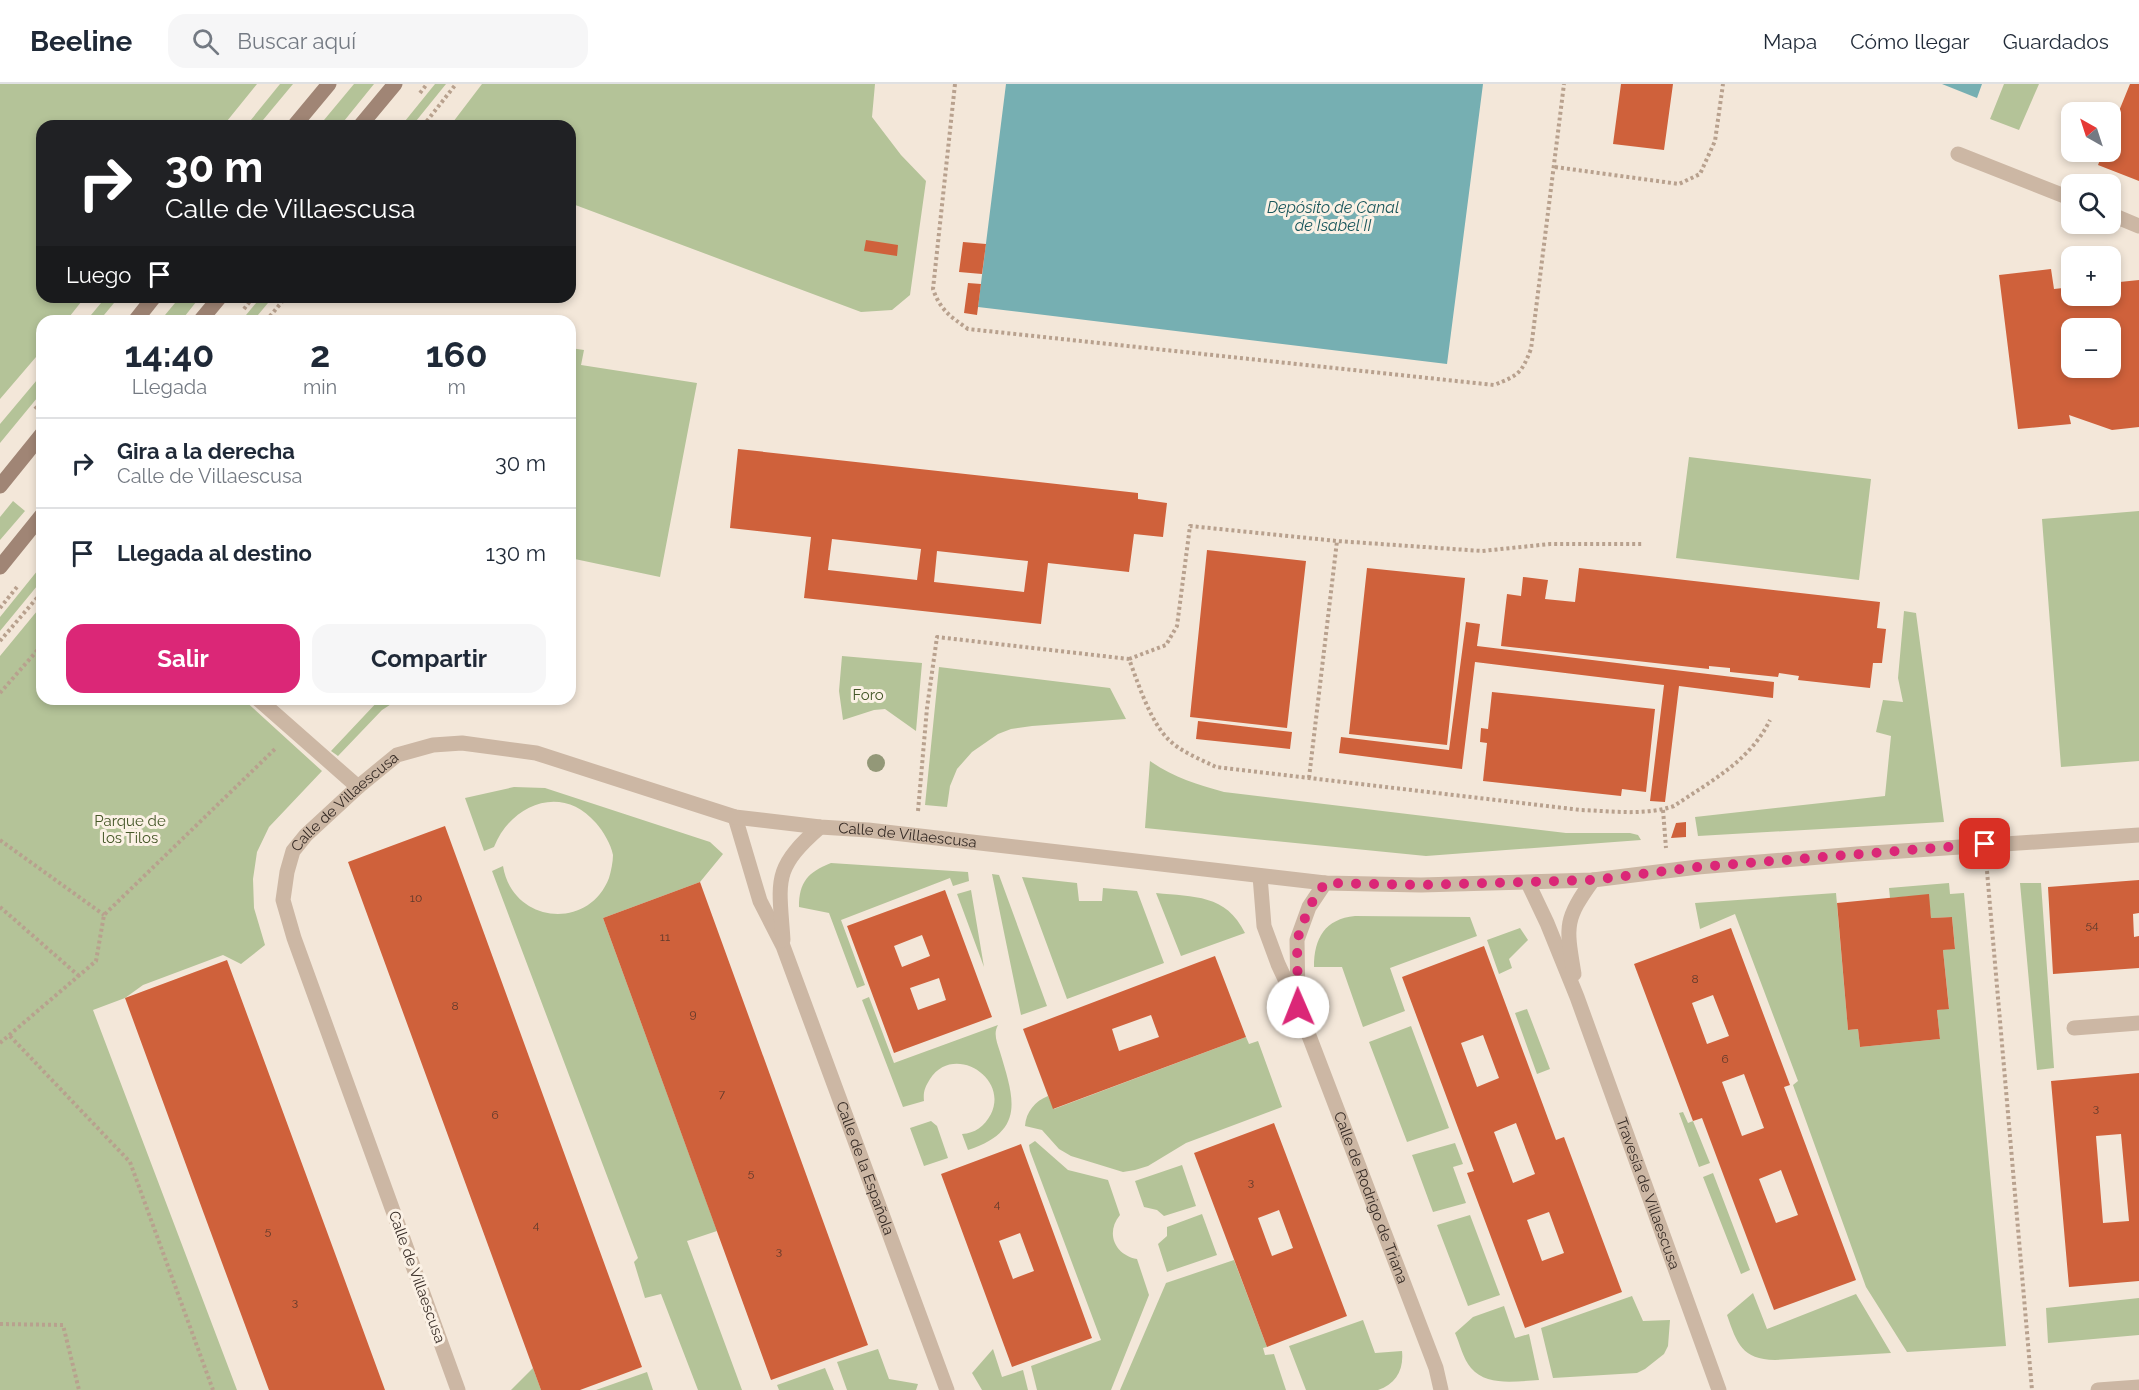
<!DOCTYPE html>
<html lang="es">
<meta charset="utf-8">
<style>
:root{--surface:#fff;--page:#f6f6f7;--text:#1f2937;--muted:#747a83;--line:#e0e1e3;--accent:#db2777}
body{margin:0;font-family:Raleway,sans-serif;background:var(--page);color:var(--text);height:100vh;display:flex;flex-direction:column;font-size:22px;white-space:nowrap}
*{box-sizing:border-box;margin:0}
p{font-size:20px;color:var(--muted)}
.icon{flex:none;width:33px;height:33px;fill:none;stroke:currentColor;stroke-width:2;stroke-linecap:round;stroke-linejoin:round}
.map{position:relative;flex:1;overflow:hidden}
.side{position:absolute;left:36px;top:231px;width:540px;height:390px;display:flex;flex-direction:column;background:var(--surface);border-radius:18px;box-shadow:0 3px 9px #0003}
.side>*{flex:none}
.top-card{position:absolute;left:36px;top:36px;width:540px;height:183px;border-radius:18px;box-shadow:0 3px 9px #0003;background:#202124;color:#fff;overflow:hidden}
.needle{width:39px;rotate:321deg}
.controls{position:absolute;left:2061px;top:18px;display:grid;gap:12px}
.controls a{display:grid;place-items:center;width:60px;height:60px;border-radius:12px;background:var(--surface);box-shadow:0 3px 9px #0003;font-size:30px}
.pin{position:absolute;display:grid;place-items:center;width:51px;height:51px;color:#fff;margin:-26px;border-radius:12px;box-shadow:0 3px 9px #0006}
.me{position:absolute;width:66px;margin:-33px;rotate:359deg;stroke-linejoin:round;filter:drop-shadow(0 0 4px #0008)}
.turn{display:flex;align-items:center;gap:21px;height:126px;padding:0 30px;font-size:27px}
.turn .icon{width:78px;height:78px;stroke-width:2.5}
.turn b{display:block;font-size:42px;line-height:51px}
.then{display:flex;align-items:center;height:57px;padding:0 30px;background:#0003;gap:12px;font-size:22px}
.eta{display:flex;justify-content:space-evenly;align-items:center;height:102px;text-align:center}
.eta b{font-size:36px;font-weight:700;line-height:42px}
.cta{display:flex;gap:12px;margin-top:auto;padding:12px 30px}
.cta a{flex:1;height:69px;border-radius:18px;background:var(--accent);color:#fff;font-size:24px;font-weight:700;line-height:69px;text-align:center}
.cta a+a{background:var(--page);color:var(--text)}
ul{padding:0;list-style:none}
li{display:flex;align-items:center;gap:18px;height:90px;padding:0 30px;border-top:2px solid var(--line)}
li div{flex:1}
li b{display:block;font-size:22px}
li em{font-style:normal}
header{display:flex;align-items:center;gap:36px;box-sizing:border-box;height:84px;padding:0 30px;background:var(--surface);border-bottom:2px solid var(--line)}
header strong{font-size:28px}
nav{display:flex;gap:33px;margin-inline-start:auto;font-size:21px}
.search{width:420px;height:54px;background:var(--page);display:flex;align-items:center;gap:15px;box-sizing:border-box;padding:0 21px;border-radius:18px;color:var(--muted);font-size:22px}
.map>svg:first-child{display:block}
.green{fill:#b4c398}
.water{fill:#76afb2}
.building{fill:#cf613b;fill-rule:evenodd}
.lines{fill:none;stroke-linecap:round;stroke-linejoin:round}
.path{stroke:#b8a18e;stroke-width:4;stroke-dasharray:3 3;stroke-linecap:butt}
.pedestrian{stroke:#ccb7a4;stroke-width:15}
.minor{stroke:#ccb7a4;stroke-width:15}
.secondary{stroke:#a08575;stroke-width:15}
.tree{fill:#939878}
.route{stroke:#db2777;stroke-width:10;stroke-dasharray:0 18}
.labels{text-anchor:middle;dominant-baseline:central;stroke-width:6;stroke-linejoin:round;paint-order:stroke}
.number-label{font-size:12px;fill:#5d392b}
.park-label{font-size:15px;fill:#455728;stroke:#fbf1e5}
.street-label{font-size:15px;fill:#372c26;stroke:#fbf1e5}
.water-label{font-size:16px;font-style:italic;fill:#19565b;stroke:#fbf1e5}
</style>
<header>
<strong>Beeline</strong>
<div class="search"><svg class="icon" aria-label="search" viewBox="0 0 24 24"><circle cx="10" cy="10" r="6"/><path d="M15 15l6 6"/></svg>Buscar aquí</div>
<nav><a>Mapa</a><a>Cómo llegar</a><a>Guardados</a></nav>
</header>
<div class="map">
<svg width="2139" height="1306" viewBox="0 0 2139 1306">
<rect width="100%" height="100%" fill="#f3e7d9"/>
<path class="green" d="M 0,0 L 257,0 L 223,42 L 42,42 L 42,213 L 85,213 L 66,237 L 42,237 L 42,266 L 0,315 Z
M 280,0 L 293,0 L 258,42 L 246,42 Z
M 354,0 L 374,0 L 340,42 L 319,42 Z
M 435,0 L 446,0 L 412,42 L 401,42 Z
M 482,0 L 875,0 L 872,33 L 901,71 L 926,97 L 910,211 L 892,226 L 861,228 L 570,119 L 570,42 L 450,42 Z
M 2004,0 L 2039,0 L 2019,46 L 1990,35 Z
M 106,213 L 119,213 L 99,237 L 86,237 Z
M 180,213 L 200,213 L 181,237 L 160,237 Z
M 261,213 L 273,213 L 253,237 L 241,237 Z
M 570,264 L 584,266 L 581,281 L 697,299 L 660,493 L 570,474 Z
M 42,290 L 42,308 L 0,359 L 0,340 Z
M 1689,373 L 1871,395 L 1859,496 L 1676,474 Z
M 13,417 L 25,427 L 0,456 L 0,433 Z
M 2139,427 L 2139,677 L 2061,683 L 2042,435 Z
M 42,481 L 42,496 L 0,547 L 0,533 Z
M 42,521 L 42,615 L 243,615 L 322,687 L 269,743 L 257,768 L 253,795 L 254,824 L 265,861 L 241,880 L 223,871 L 143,901 L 125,914 L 93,926 L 237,1306 L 0,1306 L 0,572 Z
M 1904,527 L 1916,529 L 1944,738 L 1698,752 L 1695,733 L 1885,712 L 1891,652 L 1876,648 L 1883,616 L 1903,618 L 1898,594 Z
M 842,572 L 922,579 L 916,647 L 885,625 L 874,626 L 843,636 L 839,607 Z
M 939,583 L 1110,604 L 1126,635 L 1032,642 L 1011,645 L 998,650 L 972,668 L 957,685 L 950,702 L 947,723 L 925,721 Z
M 380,615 L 399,615 L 382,626 L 338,672 L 331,667 Z
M 1150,677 C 1173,693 1198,701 1224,708 L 1566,749 L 1630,749 L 1638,751 L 1641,756 L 1426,772 L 1145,744 Z
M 514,703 L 545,704 L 710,758 L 723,770 L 700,798 L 603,834 L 717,1147 L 687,1157 L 742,1306 L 698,1306 L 661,1210 L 645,1214 L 634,1178 L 638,1174 L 492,787 L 503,782 C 512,839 588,848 609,794 C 611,787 613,778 613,771 C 611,760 603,747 596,739 C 562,699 511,720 494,763 L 484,767 L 465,714 Z
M 831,779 L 968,788 L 969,797 L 953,802 L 950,794 L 841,836 L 865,901 L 857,904 L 829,829 L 799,823 C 799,798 808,788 831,779 Z
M 992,790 L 999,791 L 1047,922 L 1021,931 Z
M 1022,793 L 1077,799 L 1079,817 L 1102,817 L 1103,804 L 1137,807 L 1164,879 L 1067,915 Z
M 1949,799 L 1950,810 L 1964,809 L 2006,1262 L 1907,1268 L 1866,1203 L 1793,1001 L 1798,997 L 1735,830 L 1700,845 L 1695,819 L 1836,809 L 1848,946 L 1858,945 L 1860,963 L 1940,955 L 1937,926 L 1949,924 L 1943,866 L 1955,864 L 1952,833 L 1931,834 L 1928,811 L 1890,814 L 1889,804 Z
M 2020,799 L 2041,799 L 2054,984 L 2037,986 Z
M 971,806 L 984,883 L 957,810 Z
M 1156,809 C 1194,813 1226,810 1245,849 L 1181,872 Z
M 1355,832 L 1470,833 L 1477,852 L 1390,884 L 1405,927 L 1363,943 L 1342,883 L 1314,883 C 1314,854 1325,835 1355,832 Z
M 1520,844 L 1528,856 L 1509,875 L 1512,884 L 1499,890 L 1487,856 Z
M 869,913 L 894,979 L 998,941 C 993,950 997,958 1000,968 C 1014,1015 1026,1047 968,1066 L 962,1050 C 975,1049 984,1043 991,1030 C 1009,993 953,959 930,995 C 925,1003 923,1008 924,1017 L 903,1023 L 862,916 Z
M 1527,925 L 1550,985 L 1537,990 L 1515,929 Z
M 1411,942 L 1449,1044 L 1407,1058 L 1369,958 Z
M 1246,953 L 1249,960 L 1258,957 L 1282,1023 L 1186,1059 L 1148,1082 L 1135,1086 L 1123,1088 L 1071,1072 L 1059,1065 L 1042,1046 L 1025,1042 C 1026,1028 1035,1017 1048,1012 L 1054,1025 Z
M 1683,1028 L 1688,1039 L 1693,1037 L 1710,1079 L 1699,1083 L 1679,1029 Z
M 931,1037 L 937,1042 L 948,1074 L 924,1082 L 910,1044 Z
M 1035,1057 L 1068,1086 L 1108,1096 L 1120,1131 C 1105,1149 1115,1171 1137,1175 L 1149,1211 L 1111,1306 L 1037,1306 L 1031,1282 L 1101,1256 L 1030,1067 L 1029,1061 Z
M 1455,1059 L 1463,1080 L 1453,1083 L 1466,1119 L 1433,1128 L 1412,1071 Z
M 1182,1081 L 1196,1122 L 1164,1132 L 1157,1126 L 1144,1123 L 1135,1097 Z
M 1713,1089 L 1750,1186 L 1741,1190 L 1703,1093 Z
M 1202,1130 L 1217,1171 L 1167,1188 L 1158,1160 L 1167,1152 L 1167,1143 Z
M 1470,1131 L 1500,1211 L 1468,1222 L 1437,1141 Z
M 1234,1176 L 1267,1263 L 1263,1264 L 1265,1271 L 1274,1270 L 1286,1306 L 1120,1306 L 1166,1199 Z
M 1753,1209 L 1767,1245 L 1856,1210 L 1891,1269 L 1775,1276 C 1742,1275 1737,1260 1727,1231 Z
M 1632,1212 L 1643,1237 L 1670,1236 L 1668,1262 L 1664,1270 L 1645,1285 L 1637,1289 L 1553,1294 L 1541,1244 Z
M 2139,1214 L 2139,1251 L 2048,1259 L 2046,1224 Z
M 1504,1222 L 1515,1254 L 1529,1250 L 1539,1296 C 1517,1297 1487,1303 1471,1284 C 1463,1275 1460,1260 1455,1249 L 1473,1233 Z
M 1363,1236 L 1375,1269 L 1402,1267 C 1404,1286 1396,1300 1378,1306 L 1306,1306 L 1289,1262 Z
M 878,1265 L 889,1295 L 918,1300 L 916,1306 L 847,1306 L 837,1278 Z
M 993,1265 L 1002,1293 L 1023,1286 L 1028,1306 L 982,1306 L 972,1289 Z
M 533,1284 L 541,1306 L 511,1306 Z
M 825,1284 L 834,1306 L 779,1306 L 777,1301 Z
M 647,1288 L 653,1306 L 596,1306 Z"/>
<path class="water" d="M 1006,0 L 1483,0 L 1447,280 L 978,223 Z
M 1942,0 L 1982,0 L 1977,14 Z"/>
<path class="building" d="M 1621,0 L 1673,0 L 1664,66 L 1613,60 Z
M 2130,0 L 2139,0 L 2139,97 L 2098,81 L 2103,68 L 2110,68 L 2110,49 Z
M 866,156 L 898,161 L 897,172 L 864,167 Z
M 963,158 L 986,160 L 982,190 L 959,188 Z
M 2051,185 L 2054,205 L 2072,203 L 2072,212 L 2110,212 L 2110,199 L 2139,196 L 2139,343 L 2112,346 L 2069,331 L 2071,340 L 2018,345 L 1999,191 ZM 2072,244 L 2110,244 L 2110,284 L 2072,284 Z
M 968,199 L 981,200 L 977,231 L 964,229 Z
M 738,365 L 1138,409 L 1138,415 L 1167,419 L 1163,453 L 1134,450 L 1129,488 L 1048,479 L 1041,540 L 804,514 L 811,453 L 730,444 ZM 832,455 L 921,465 L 917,496 L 828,486 ZM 937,467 L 1028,477 L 1024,508 L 934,498 Z
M 1207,466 L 1306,477 L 1287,644 L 1190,633 Z
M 1367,484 L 1465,494 L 1447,661 L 1349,650 Z
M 1579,484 L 1880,518 L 1877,544 L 1886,545 L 1882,579 L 1873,579 L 1870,604 L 1798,596 L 1799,592 L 1779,589 L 1778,593 L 1730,588 L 1730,584 L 1709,582 L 1709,585 L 1501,562 L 1507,510 L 1521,512 L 1523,493 L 1548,496 L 1545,515 L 1575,518 Z
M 1466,538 L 1480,540 L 1477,562 L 1774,598 L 1773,614 L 1679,602 L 1665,718 L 1650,717 L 1664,601 L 1475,578 L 1462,685 L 1339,669 L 1341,653 L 1449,666 Z
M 1492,608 L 1655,625 L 1646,708 L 1622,705 L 1621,712 L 1483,697 L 1487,659 L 1480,658 L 1481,644 L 1488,645 Z
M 1198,637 L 1292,648 L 1290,665 L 1196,655 Z
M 1686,738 L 1686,753 L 1671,754 L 1676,739 Z
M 445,742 L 642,1283 L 580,1306 L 541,1306 L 348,778 Z
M 2139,796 L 2139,829 L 2133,830 L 2134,853 L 2139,852 L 2139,884 L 2053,890 L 2048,803 Z
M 700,798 L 868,1261 L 771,1296 L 603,834 Z
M 945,806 L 992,933 L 894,969 L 847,842 ZM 922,851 L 930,872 L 902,883 L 894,862 ZM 939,894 L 946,916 L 918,926 L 910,904 Z
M 1929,810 L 1931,834 L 1952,833 L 1955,865 L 1943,866 L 1949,925 L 1937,926 L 1940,955 L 1860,963 L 1858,945 L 1848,946 L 1837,819 Z
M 1731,844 L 1790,1001 L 1784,1003 L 1856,1196 L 1774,1226 L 1702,1034 L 1693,1037 L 1634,880 ZM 1713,911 L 1729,952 L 1707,960 L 1692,919 ZM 1744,990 L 1764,1044 L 1742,1052 L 1722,998 ZM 1781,1086 L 1798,1131 L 1776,1139 L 1759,1095 Z
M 1484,862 L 1556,1056 L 1564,1053 L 1622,1208 L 1525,1244 L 1467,1089 L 1474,1087 L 1402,893 ZM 1483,951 L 1499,994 L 1477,1003 L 1461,959 ZM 1516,1039 L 1535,1090 L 1513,1099 L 1494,1048 ZM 1549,1128 L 1564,1169 L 1542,1177 L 1527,1136 Z
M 1215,872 L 1246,953 L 1053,1025 L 1023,945 ZM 1151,931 L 1159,953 L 1119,967 L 1112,945 Z
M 227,876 L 333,1164 L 385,1306 L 269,1306 L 204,1130 L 125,914 Z
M 2139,989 L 2139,1197 L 2069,1203 L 2051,997 ZM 2121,1050 L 2129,1137 L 2103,1139 L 2096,1052 Z
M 1274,1039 L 1347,1232 L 1267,1263 L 1194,1069 ZM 1279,1126 L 1293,1164 L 1272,1172 L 1258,1134 Z
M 1021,1060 L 1092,1254 L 1012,1283 L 941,1090 ZM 1020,1149 L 1034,1187 L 1013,1195 L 999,1157 Z"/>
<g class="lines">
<path class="path" d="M 955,0 L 933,205 C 940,226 951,233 968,245 L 1494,301 C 1519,291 1521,290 1531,265 L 1564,0
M 420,9 L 427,0
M 423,42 L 456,0
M 1555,83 L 1679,100 L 1700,90 L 1715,57 L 1723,0
M 244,225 L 253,213
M 266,237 L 286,213
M 35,325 L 42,317
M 0,524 L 17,503
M 0,557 L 42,508
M 1129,575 L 1166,561 L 1177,542 L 1190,442 L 1337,457 L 1482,467 L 1550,460 L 1643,460
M 0,609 L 42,561
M 1309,694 L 1337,457
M 1663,726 L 1666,764
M 918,727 L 927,624 L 937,553 L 1129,575 C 1138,599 1150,637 1168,655 C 1181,668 1200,675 1216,683 L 1581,726 C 1612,727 1644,732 1674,722 C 1711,697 1750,677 1770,636
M 0,756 L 104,831
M 1987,787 L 2032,1306
M 0,823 L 79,892
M 10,952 L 130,1078 L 213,1306
M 0,959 L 96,877 L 104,831 L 276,664
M 0,1240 L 63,1241 L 79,1306"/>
<path class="pedestrian" d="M 258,615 L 358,703"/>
<g class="minor">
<path d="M 1958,70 L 2072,115"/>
<path d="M 2110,130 L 2139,142"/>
<path id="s1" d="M 735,733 L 760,817 L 783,862 L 947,1306"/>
<path id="s2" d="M 1260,792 L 1264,842 L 1278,880 L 1298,923 L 1436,1284 L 1441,1306"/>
<path id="s3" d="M 1528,799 L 1547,839 L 1577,913 L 1719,1306"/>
<path d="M 783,856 C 779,796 772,785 820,743"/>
<path d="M 1574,890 C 1566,842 1564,836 1593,796"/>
<path d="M 1298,917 L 1297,856 L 1309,823 L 1325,799"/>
<path d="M 2074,944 L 2139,939"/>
<path id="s4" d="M 458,1306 L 294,854 L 283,816 L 287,788 L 293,767 L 306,751 L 358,703 L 397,671 L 433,661 L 462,659 L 536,669 L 735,733 L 820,743 L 868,746 L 1325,799 L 1421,801 L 1593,796 L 1698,783 L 1857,770 L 2139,751"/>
<path d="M 2098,1306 L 2139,1303"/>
</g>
<path class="secondary" d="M 294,42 L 329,0
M 360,42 L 395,0
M 135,237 L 154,213
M 200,237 L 220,213
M 0,402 L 42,350
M 0,483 L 42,431"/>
</g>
<circle class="tree" cx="876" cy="679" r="9"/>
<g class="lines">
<path class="route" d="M 1298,923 L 1297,856 L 1309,823 L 1325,799 L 1421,801 L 1593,796 L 1698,783 L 1985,760"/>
</g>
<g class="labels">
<g class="number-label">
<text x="416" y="814">10</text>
<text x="2092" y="841">54</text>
<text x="665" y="853">11</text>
<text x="1695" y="895">8</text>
<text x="455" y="922">8</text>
<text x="693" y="930">9</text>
<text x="1725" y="975">6</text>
<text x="722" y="1010">7</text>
<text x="2096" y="1024">3</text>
<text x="495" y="1031">6</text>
<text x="751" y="1089">5</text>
<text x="1251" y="1098">3</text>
<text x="997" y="1120">4</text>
<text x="536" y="1141">4</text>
<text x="268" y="1147">5</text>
<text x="779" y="1167">3</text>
<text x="295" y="1218">3</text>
</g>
<g class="park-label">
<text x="868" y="611">Foro</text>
<text x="130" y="737">Parque de<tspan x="130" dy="17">los Tilos</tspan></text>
</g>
<g class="street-label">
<text stroke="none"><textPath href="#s4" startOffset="642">Calle de Villaescusa</textPath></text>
<text stroke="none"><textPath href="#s4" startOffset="1236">Calle de Villaescusa</textPath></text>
<text stroke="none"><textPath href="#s1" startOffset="375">Calle de la Española</textPath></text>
<text stroke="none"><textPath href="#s3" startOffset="333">Travesía de Villaescusa</textPath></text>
<text stroke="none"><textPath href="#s2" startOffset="342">Calle de Rodrigo de Triana</textPath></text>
<text transform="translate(417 1193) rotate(70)">Calle de Villaescusa</text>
</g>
<g class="water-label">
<text x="1333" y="123">Depósito de Canal<tspan x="1333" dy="18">de Isabel II</tspan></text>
</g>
</g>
</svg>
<div class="controls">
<a><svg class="needle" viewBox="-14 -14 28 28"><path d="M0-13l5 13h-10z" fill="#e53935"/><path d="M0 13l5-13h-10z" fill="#747a83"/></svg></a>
<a><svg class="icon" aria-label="search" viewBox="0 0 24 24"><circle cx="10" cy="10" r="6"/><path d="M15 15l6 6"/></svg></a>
<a>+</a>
<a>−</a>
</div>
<div class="pin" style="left:1985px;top:760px;background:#d93025"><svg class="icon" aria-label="arrive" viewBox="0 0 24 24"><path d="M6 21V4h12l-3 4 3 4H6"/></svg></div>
<svg class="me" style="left:1298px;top:923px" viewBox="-20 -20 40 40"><circle r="19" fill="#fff"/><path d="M0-13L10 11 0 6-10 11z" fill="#db2777"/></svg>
<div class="top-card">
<div class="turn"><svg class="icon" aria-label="right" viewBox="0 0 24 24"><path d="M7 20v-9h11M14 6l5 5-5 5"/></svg><div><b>30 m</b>Calle de Villaescusa</div></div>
<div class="then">Luego<svg class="icon" aria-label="arrive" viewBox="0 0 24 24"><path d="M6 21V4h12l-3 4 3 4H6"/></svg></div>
</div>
<section class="side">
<div class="eta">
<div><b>14:40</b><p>Llegada</p></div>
<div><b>2</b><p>min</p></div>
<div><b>160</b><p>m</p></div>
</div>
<ul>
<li><svg class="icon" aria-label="right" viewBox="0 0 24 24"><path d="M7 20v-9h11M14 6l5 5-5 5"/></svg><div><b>Gira a la derecha</b><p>Calle de Villaescusa</p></div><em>30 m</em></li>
<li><svg class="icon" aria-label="arrive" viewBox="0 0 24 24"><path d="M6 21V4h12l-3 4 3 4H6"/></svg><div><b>Llegada al destino</b></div><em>130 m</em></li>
</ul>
<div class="cta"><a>Salir</a><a>Compartir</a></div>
</section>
</div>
